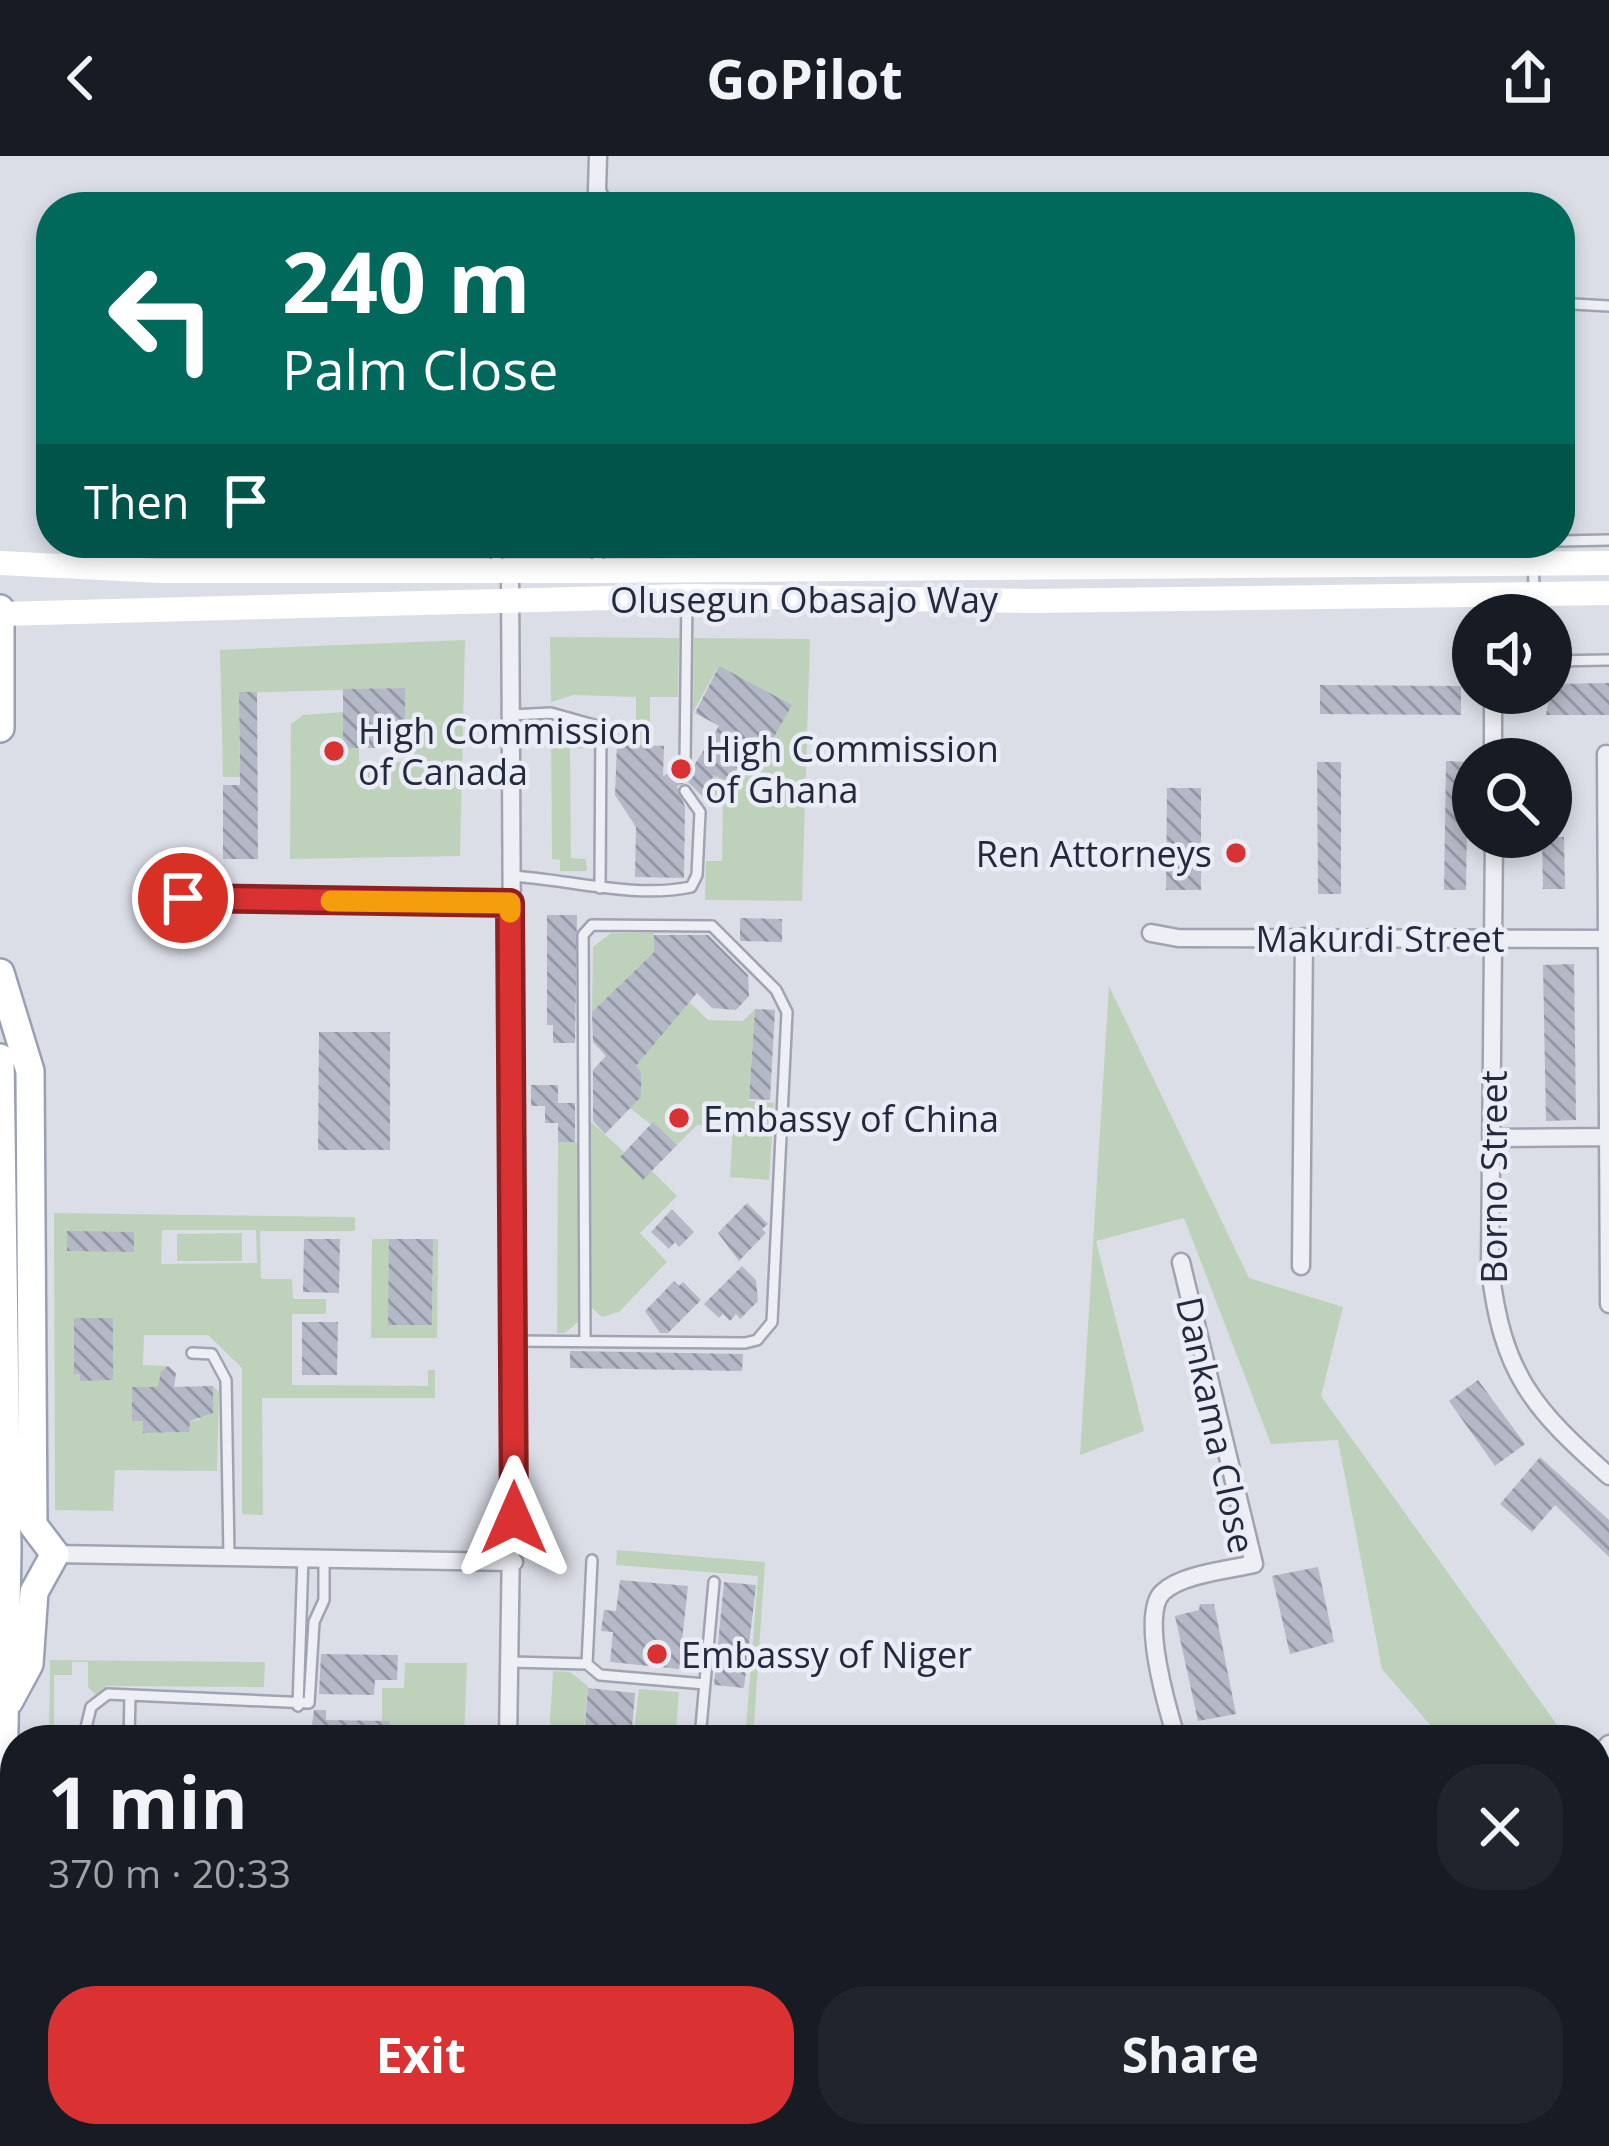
<!DOCTYPE html>
<meta charset="utf-8">
<style>
:root{--surface:#171b24;--page:#20242c;--text:#f1f3f6;--muted:#9ea1a6;--accent:#da3233}
body{margin:0;font-family:"Open Sans",sans-serif;background:var(--page);color:var(--text);height:100vh;display:flex;flex-direction:column;font-size:45px;white-space:nowrap}
*{box-sizing:border-box;margin:0}
p{font-size:39px;color:var(--muted)}
.icon{flex:none;width:66px;height:66px;fill:none;stroke:currentColor;stroke-width:2;stroke-linecap:round;stroke-linejoin:round}
.map{position:relative;flex:1;overflow:hidden}
.panel{position:absolute;left:0px;top:1569px;width:1611px;height:423px;display:flex;flex-direction:column;background:var(--surface);border-radius:48px 48px 0 0;box-shadow:0 6px 18px #0003}
.panel>*{flex:none}
.banner{position:absolute;left:36px;top:36px;width:1539px;height:366px;border-radius:48px;box-shadow:0 6px 18px #0003;background:#00695c;color:#fff;overflow:hidden}
.buttons{position:absolute;left:1452px;top:438px;display:grid;gap:24px}
.buttons a{display:grid;place-items:center;width:120px;height:120px;border-radius:50%;background:var(--surface);box-shadow:0 6px 18px #0003;font-size:60px}
.pin{position:absolute;display:grid;place-items:center;width:102px;height:102px;color:#fff;margin:-51px;border:6px solid #fff;border-radius:50%;box-shadow:0 3px 12px #0007}
.me{position:absolute;width:132px;margin:-66px;rotate:0deg;stroke-linejoin:round;filter:drop-shadow(0 0 9px #0008)}
.turn{display:flex;align-items:center;gap:42px;height:252px;padding:0 48px;font-size:54px}
.turn .icon{width:156px;height:156px;stroke-width:2.5}
.turn b{display:block;font-size:84px;line-height:102px}
.then{display:flex;align-items:center;height:114px;padding:0 48px;background:#0003;gap:24px;font-size:45px}
.round{display:grid;place-items:center;flex:none;width:126px;height:126px;border-radius:48px;background:var(--page)}
.overview{display:flex;align-items:center;justify-content:space-between;height:204px;padding:0 48px}
h1{font-size:72px;font-weight:700;line-height:90px}
.cta{display:flex;gap:24px;margin-top:auto;padding:24px 48px}
.cta a{flex:1;height:138px;border-radius:48px;background:var(--accent);color:#fff;font-size:48px;font-weight:700;line-height:138px;text-align:center}
.cta a+a{background:var(--page);color:var(--text)}
header{display:flex;justify-content:space-between;align-items:center;height:156px;padding:0 48px;background:var(--surface);font-size:54px;font-weight:700}
.map>svg:first-child{display:block}
.green{fill:#bed2bb;fill-rule:evenodd}
.building{fill:url(#building-back-hatch)}
.lines{fill:none;stroke-linecap:round;stroke-linejoin:round}
.service-casing{stroke:#a0a4b1;stroke-width:14}
.minor-casing{stroke:#a0a4b1;stroke-width:21}
.primary-casing{stroke:#99a0b4;stroke-width:32}
.service{stroke:#eeeff5;stroke-width:9}
.minor{stroke:#eeeff5;stroke-width:16}
.secondary{stroke:#fff;stroke-width:24}
.primary{stroke:#fff;stroke-width:27}
.route-casing{stroke:#8e2021;stroke-width:30}
.route{stroke:#da3233;stroke-width:21}
.slow{stroke:#f59e0b;stroke-width:21}
.poi-dot{fill:#da3233;stroke:#eaedf5;stroke-width:4.5}
.labels{text-anchor:middle;dominant-baseline:central;stroke-width:9;stroke-linejoin:round;paint-order:stroke}
.street-label{font-size:36px;fill:#242a3e;stroke:#eaedf5}
.poi-label{font-size:36px;fill:#242a3e;stroke:#eaedf5;text-anchor:start}
</style>
<header><svg class="icon" aria-label="back" viewBox="0 0 24 24"><path d="M15 5l-7 7 7 7"/></svg>GoPilot<svg class="icon" aria-label="share" viewBox="0 0 24 24"><path d="M12 15V3M7 8l5-5 5 5M5 13v7h14v-7"/></svg></header>
<div class="map">
<svg width="1609" height="1990" viewBox="0 0 1609 1990">
<defs>
<pattern id="building-back-hatch" width="6" height="6" patternUnits="userSpaceOnUse" patternTransform="scale(3)"><rect width="6" height="6" fill="#b5b9c7"/><path d="M-1 5l2 2M0 0l6 6M5-1l2 2" fill="none" stroke="#9397a3"/></pattern>
</defs>
<rect width="100%" height="100%" fill="#dbdee7"/>
<path class="green" d="M 550,481 L 679,482 L 678,541 L 650,541 L 650,590 L 636,589 L 636,541 L 574,539 L 551,546 Z
M 694,482 L 810,483 L 802,745 L 705,744 L 706,705 L 722,705 L 723,648 L 708,647 L 702,640 L 714,619 L 729,626 L 753,584 L 728,568 L 750,528 L 718,511 L 693,556 Z
M 465,484 L 460,700 L 290,703 L 291,568 L 303,559 L 343,556 L 343,591 L 359,592 L 359,606 L 405,606 L 405,532 L 240,537 L 239,605 L 257,621 L 223,621 L 220,494 Z
M 568,570 L 587,576 L 587,592 L 570,593 L 571,702 L 586,703 L 587,715 L 560,715 L 560,704 L 552,703 L 551,571 Z
M 611,777 L 654,777 L 654,796 L 592,856 L 593,791 Z
M 1109,830 L 1249,1122 L 1343,1151 L 1321,1240 L 1568,1584 L 1443,1584 L 1382,1513 L 1338,1284 L 1271,1288 L 1184,1062 L 1096,1085 L 1144,1275 L 1080,1299 Z
M 689,846 L 708,864 L 743,865 L 755,853 L 749,945 L 774,947 L 769,1024 L 730,1021 L 733,970 L 697,969 L 677,989 L 630,952 L 641,940 L 641,916 L 636,910 Z
M 589,964 L 624,996 L 620,1001 L 642,1023 L 652,1015 L 677,1040 L 640,1077 L 667,1106 L 619,1156 L 602,1161 L 590,1150 Z
M 558,986 L 579,986 L 579,1165 L 565,1177 L 557,1177 Z
M 54,1057 L 355,1061 L 355,1075 L 260,1075 L 261,1123 L 292,1123 L 293,1143 L 326,1143 L 326,1158 L 292,1158 L 292,1229 L 428,1230 L 428,1214 L 435,1214 L 435,1242 L 262,1242 L 263,1359 L 242,1358 L 242,1212 L 208,1179 L 144,1179 L 143,1209 L 168,1210 L 161,1215 L 164,1231 L 132,1231 L 132,1265 L 143,1265 L 143,1277 L 189,1276 L 190,1265 L 199,1264 L 213,1230 L 219,1236 L 217,1315 L 115,1314 L 113,1355 L 55,1354 ZM 162,1074 L 256,1074 L 257,1107 L 161,1108 Z
M 242,1077 L 242,1105 L 177,1105 L 177,1078 Z
M 372,1083 L 389,1083 L 389,1169 L 432,1168 L 433,1083 L 438,1083 L 437,1182 L 371,1182 Z
M 617,1394 L 765,1406 L 753,1584 L 745,1584 L 758,1420 L 616,1409 Z
M 50,1504 L 265,1506 L 264,1531 L 106,1530 L 105,1541 L 98,1541 L 88,1531 L 88,1506 L 72,1506 L 72,1519 L 54,1519 L 54,1584 L 49,1584 Z
M 405,1507 L 467,1507 L 464,1584 L 389,1584 L 389,1566 L 382,1565 L 382,1532 L 404,1532 Z
M 553,1515 L 570,1516 L 588,1530 L 583,1582 L 600,1584 L 549,1584 Z
M 639,1533 L 679,1536 L 675,1584 L 633,1584 Z
M 140,1569 L 261,1571 L 261,1584 L 139,1584 Z"/>
<path class="building" d="M 719,510 L 792,549 L 770,588 L 755,580 L 729,626 L 714,619 L 702,640 L 688,626 L 677,630 L 685,651 L 684,722 L 635,721 L 636,671 L 615,639 L 617,588 L 664,590 L 663,620 L 677,613 L 690,616 L 719,570 L 695,557 Z
M 1609,527 L 1609,559 L 1546,559 L 1551,528 Z
M 1320,529 L 1461,530 L 1461,559 L 1320,558 Z
M 405,532 L 405,592 L 343,592 L 343,533 Z
M 239,536 L 257,536 L 258,703 L 223,703 L 223,629 L 240,629 Z
M 1446,605 L 1468,606 L 1466,734 L 1444,734 Z
M 1317,606 L 1341,606 L 1341,738 L 1318,738 Z
M 1167,632 L 1201,632 L 1201,734 L 1166,734 Z
M 1542,681 L 1564,681 L 1565,733 L 1543,733 Z
M 547,759 L 577,759 L 575,887 L 553,887 L 553,869 L 547,869 Z
M 740,762 L 782,763 L 782,786 L 740,785 Z
M 654,779 L 708,779 L 748,819 L 749,840 L 736,854 L 712,852 L 697,837 L 636,910 L 641,916 L 641,941 L 605,978 L 593,965 L 593,914 L 606,900 L 593,886 L 592,856 L 654,796 Z
M 1574,808 L 1576,964 L 1546,965 L 1543,809 Z
M 755,853 L 775,854 L 770,944 L 749,943 Z
M 319,876 L 390,876 L 390,994 L 318,994 Z
M 531,929 L 558,929 L 558,947 L 575,947 L 575,986 L 558,986 L 558,967 L 545,967 L 545,950 L 531,950 Z
M 653,966 L 677,989 L 643,1024 L 620,1001 Z
M 747,1047 L 768,1068 L 762,1073 L 766,1077 L 739,1105 L 718,1077 Z
M 672,1053 L 694,1076 L 679,1091 L 675,1086 L 669,1093 L 651,1076 Z
M 67,1075 L 134,1076 L 134,1096 L 67,1095 Z
M 304,1083 L 340,1083 L 339,1137 L 303,1136 Z
M 389,1083 L 433,1083 L 432,1169 L 388,1169 Z
M 742,1110 L 756,1124 L 758,1145 L 740,1163 L 736,1158 L 730,1165 L 723,1158 L 719,1162 L 704,1148 Z
M 674,1125 L 679,1130 L 683,1126 L 701,1144 L 668,1177 L 660,1177 L 645,1155 Z
M 74,1162 L 113,1162 L 113,1224 L 80,1225 L 80,1218 L 74,1218 Z
M 302,1166 L 338,1166 L 337,1219 L 302,1219 Z
M 570,1195 L 743,1198 L 742,1215 L 570,1212 Z
M 168,1210 L 176,1217 L 174,1231 L 213,1230 L 213,1257 L 190,1265 L 189,1276 L 143,1277 L 143,1265 L 132,1265 L 132,1231 L 158,1231 L 161,1215 Z
M 1478,1224 L 1525,1288 L 1495,1310 L 1449,1245 Z
M 1540,1301 L 1609,1364 L 1609,1401 L 1555,1349 L 1532,1376 L 1500,1348 Z
M 1318,1411 L 1334,1486 L 1290,1498 L 1272,1420 Z
M 620,1424 L 688,1430 L 679,1513 L 610,1506 L 613,1476 L 601,1475 L 604,1454 L 616,1455 Z
M 724,1426 L 756,1429 L 744,1532 L 714,1529 Z
M 1200,1448 L 1214,1448 L 1236,1558 L 1198,1565 L 1175,1460 L 1199,1454 Z
M 321,1498 L 398,1499 L 397,1524 L 375,1524 L 374,1539 L 319,1538 Z
M 588,1532 L 635,1537 L 631,1584 L 584,1579 Z
M 314,1554 L 326,1554 L 326,1564 L 390,1565 L 389,1584 L 310,1583 Z"/>
<g class="lines">
<g class="service-casing">
<path id="service" d="M 1573,148 L 1609,150
M 1560,385 L 1609,384
M 597,387 L 598,412
M 1533,387 L 1534,436
M 496,414 L 497,387
M 1551,505 L 1609,504
M 511,559 L 551,557 L 601,571 L 600,732
M 685,609 L 687,440
M 510,720 C 568,723 633,743 691,731 L 697,719 L 700,656 L 685,635
M 514,1185 L 745,1187 L 757,1184 L 772,1166 L 787,856 L 776,834 L 712,770 L 592,769 L 583,779 L 585,1185
M 192,1197 L 212,1198 L 226,1224 L 229,1399
M 511,1506 L 587,1508 L 600,1519 L 705,1528
M 587,1508 L 592,1404
M 298,1550 L 303,1402
M 700,1582 L 714,1426
M 83,1584 L 91,1551 L 108,1538 L 309,1547 L 314,1466 L 324,1444 L 324,1402
M 129,1584 L 130,1539
M 369,1977 L 389,1990
M 65,1990 L 68,1977
M 1199,1990 L 1210,1977"/>
</g>
<g class="minor-casing">
<path id="minor" d="M 598,0 L 597,35 L 605,51
M 885,411 L 885,387
M 1493,537 L 1493,603
M 1606,598 L 1609,1148
M 1494,681 L 1490,1112 C 1502,1217 1532,1252 1609,1320
M 183,743 L 510,747
M 1151,777 L 1178,782 L 1609,783
M 1492,982 L 1609,981
M 1301,1110 L 1304,781
M 55,1398 L 514,1406
M 508,1584 L 514,1185 L 510,414
M 1177,1584 C 1168,1555 1139,1457 1163,1436 C 1182,1418 1229,1414 1254,1408 L 1181,1106
M 1596,1602 L 1609,1588
M 1596,1639 L 1609,1650
M 1088,1977 L 1103,1990
M 1567,1977 L 1581,1990
M 489,1990 L 490,1977
M 1370,1990 L 1381,1977
M 1536,1990 L 1547,1977"/>
</g>
<g class="primary-casing">
<path id="primary" d="M 0,453 L 0,572
M 0,817 L 30,915 L 33,1369 L 55,1398 L 34,1436 L 29,1508 L 9,1545
M 0,902 L 7,1393 L 0,1809"/>
</g>
<use href="#service" class="service"/>
<use href="#minor" class="minor"/>
<path class="secondary" d="M 0,407 L 160,415 L 598,415 L 1609,407
M 0,458 L 687,440 L 1031,445 L 1609,437"/>
<use href="#primary" class="primary"/>
</g>
<g class="lines">
<g class="route-casing">
<path id="route" d="M 183,742 L 510,747 L 514,1362"/>
</g>
<use href="#route" class="route"/>
<path class="slow" d="M 331,745 L 510,747 L 510,756"/>
</g>
<g class="poi-dot">
<circle cx="334" cy="595" r="12"/>
<circle cx="681" cy="613" r="12"/>
<circle cx="1236" cy="697" r="12"/>
<circle cx="679" cy="962" r="12"/>
<circle cx="657" cy="1498" r="12"/>
</g>
<g class="labels">
<g class="street-label">
<text x="804" y="443">Olusegun Obasajo Way</text>
<text x="1380" y="782">Makurdi Street</text>
<text transform="translate(1493 1021) rotate(-90)">Borno Street</text>
<text transform="translate(1216 1269) rotate(78)">Dankama Close</text>
</g>
<g class="poi-label">
<text x="358" y="574">High Commission<tspan x="358" dy="41">of Canada</tspan></text>
<text x="705" y="592">High Commission<tspan x="705" dy="41">of Ghana</tspan></text>
<text x="1212" y="697" text-anchor="end">Ren Attorneys</text>
<text x="703" y="962">Embassy of China</text>
<text x="681" y="1498">Embassy of Niger</text>
</g>
</g>
</svg>
<div class="buttons">
<a><svg class="icon" aria-label="sound" viewBox="0 0 24 24"><path d="M4 9h4l5-4v14l-5-4H4zM17 9q2 3 0 6"/></svg></a>
<a><svg class="icon" aria-label="search" viewBox="0 0 24 24"><circle cx="10" cy="10" r="6"/><path d="M15 15l6 6"/></svg></a>
</div>
<div class="pin" style="left:183px;top:742px;background:#d93025"><svg class="icon" aria-label="arrive" viewBox="0 0 24 24"><path d="M6 21V4h12l-3 4 3 4H6"/></svg></div>
<svg class="me" style="left:514px;top:1362px" viewBox="-20 -20 40 40"><path d="M0-17L14 15 0 8-14 15z" fill="#da3233" stroke="#fff" stroke-width="4"/></svg>
<div class="banner">
<div class="turn"><svg class="icon" aria-label="left" viewBox="0 0 24 24"><path d="M17 20v-9H6M10 6l-5 5 5 5"/></svg><div><b>240 m</b>Palm Close</div></div>
<div class="then">Then<svg class="icon" aria-label="arrive" viewBox="0 0 24 24"><path d="M6 21V4h12l-3 4 3 4H6"/></svg></div>
</div>
<section class="panel">
<div class="overview"><div><h1>1 min</h1><p>370 m · 20:33</p></div><a class="round"><svg class="icon" aria-label="close" viewBox="0 0 24 24"><path d="M6 6l12 12M18 6L6 18"/></svg></a></div>
<div class="cta"><a>Exit</a><a>Share</a></div>
</section>
</div>
